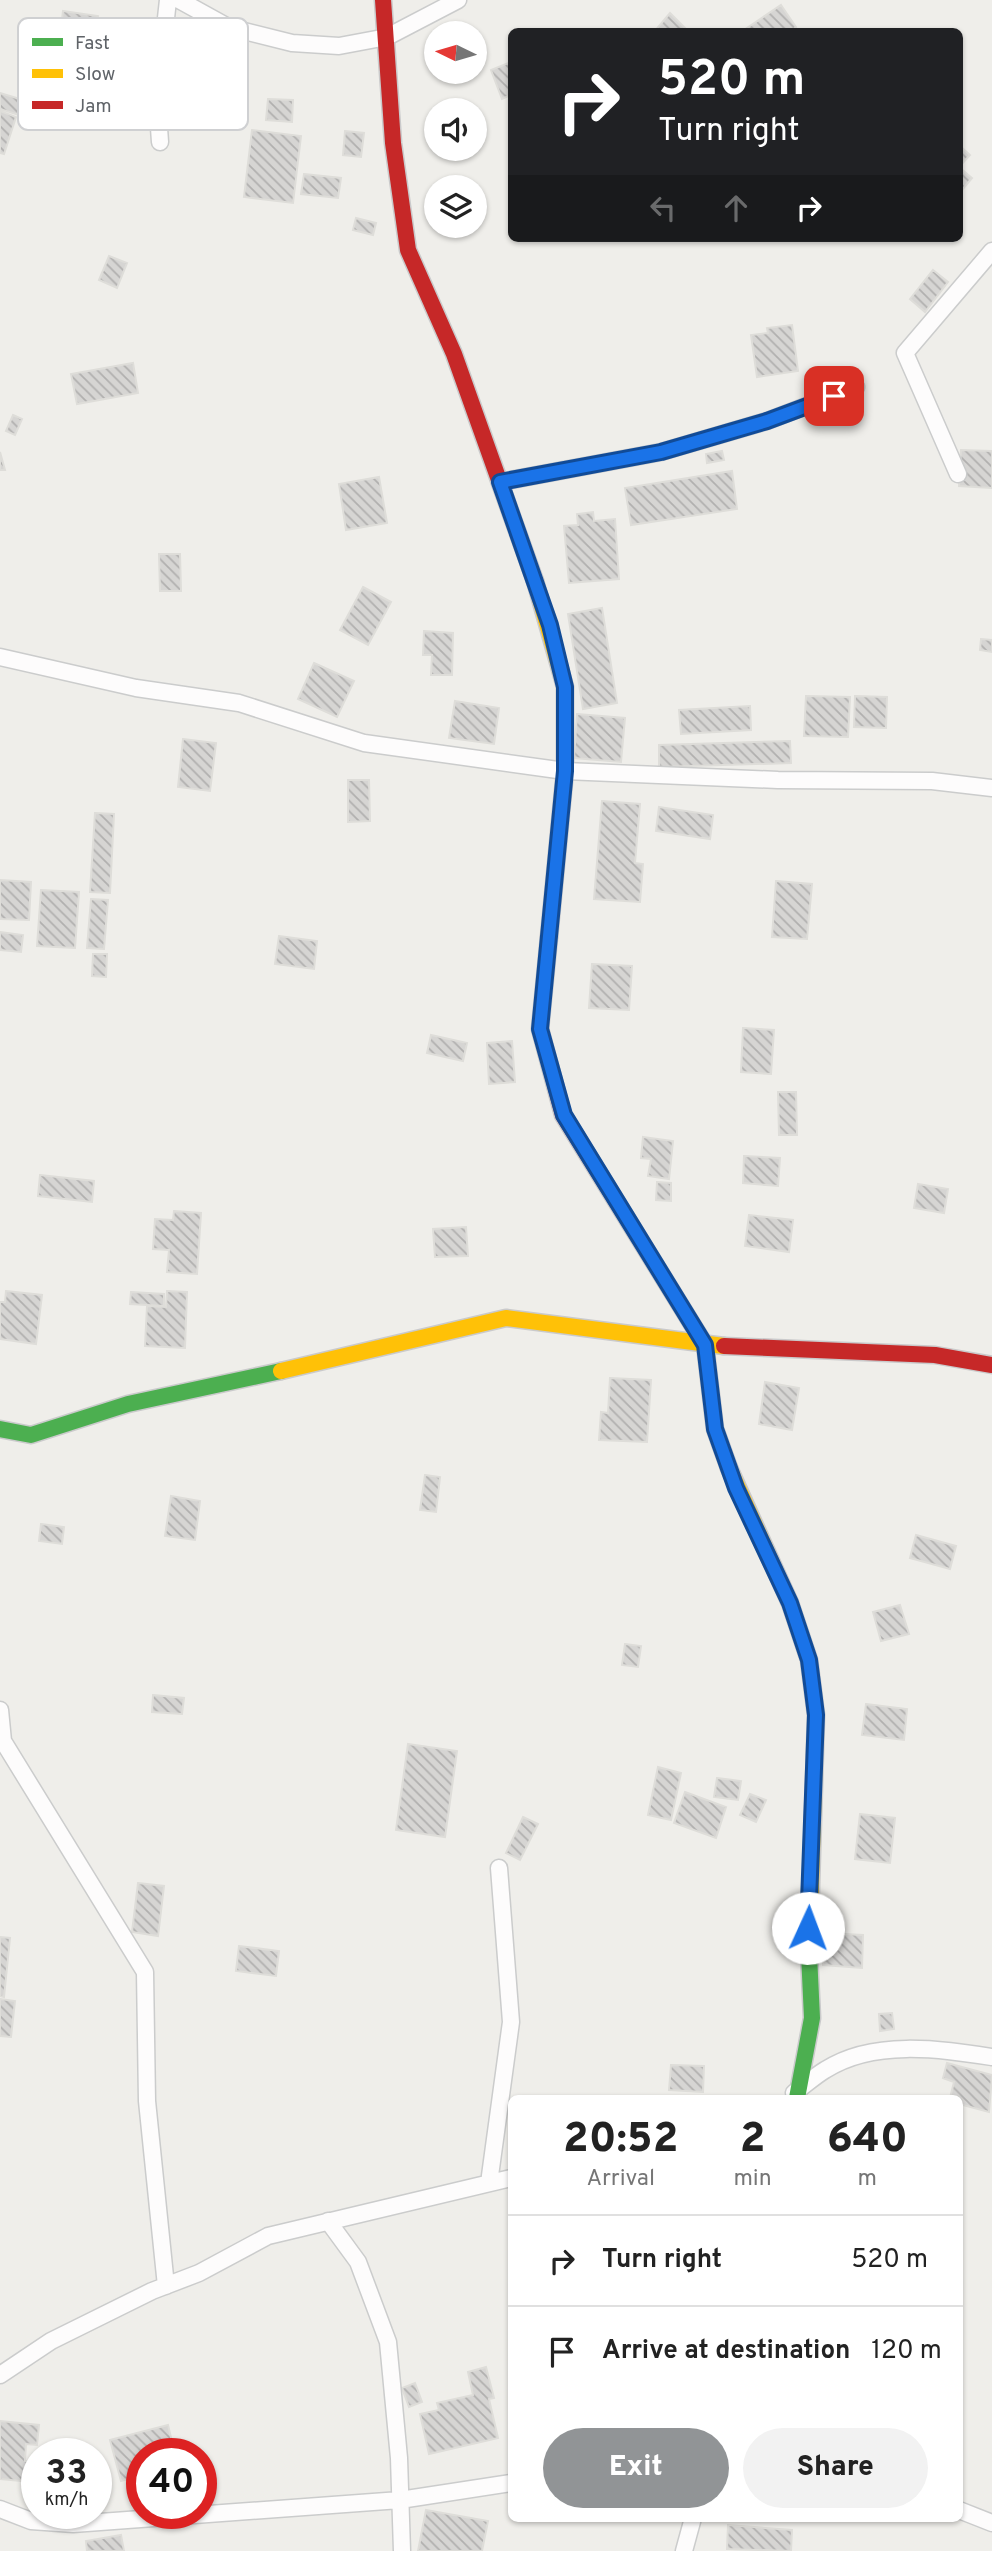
<!DOCTYPE html>
<style>
:root{--surface:#fff;--page:#f2f2f2;--text:#222;--muted:#767676;--line:#e0e0e0;--accent:#919496}
body{margin:0;font-family:Overpass,sans-serif;background:var(--page);color:var(--text);height:100vh;display:flex;flex-direction:column;font-size:26px;white-space:nowrap}
*{box-sizing:border-box;margin:0}
p{font-size:23px;color:var(--muted)}
.icon{flex:none;width:38px;height:38px;fill:none;stroke:currentColor;stroke-width:2;stroke-linecap:round;stroke-linejoin:round}
.map{position:relative;flex:1;overflow:hidden}
.details{position:absolute;left:508px;top:2095px;width:455px;height:427px;display:flex;flex-direction:column;background:var(--surface);border-radius:10px;box-shadow:0 2px 5px #0004}
.details>*{flex:none}
.banner{position:absolute;left:508px;top:28px;width:455px;height:214px;border-radius:10px;box-shadow:0 2px 5px #0004;background:#202124;color:#fff;overflow:hidden}
.needle{width:46px;rotate:275deg}
.fabs{position:absolute;left:424px;top:21px;display:grid;gap:14px}
.fabs a{display:grid;place-items:center;width:63px;height:63px;border-radius:50%;background:var(--surface);box-shadow:0 2px 5px #0004;font-size:35px}
.speed{position:absolute;left:21px;top:2438px;display:flex;gap:14px;font-size:35px;font-weight:700;text-align:center}
.speed>*{display:grid;place-content:center;width:91px;height:91px;border-radius:50%;background:var(--surface);box-shadow:0 2px 5px #0004;line-height:1}
.speed small{font-size:18px;font-weight:400}
.speed .limit{border:10px solid #d22;background:#fff;color:#111}
.pin{position:absolute;display:grid;place-items:center;width:60px;height:60px;color:#fff;margin:-30px;border-radius:14px;box-shadow:0 4px 10px #0006}
.me{position:absolute;width:77px;margin:-38px;rotate:2deg;stroke-linejoin:round;filter:drop-shadow(0 0 5px #0008)}
.turn{display:flex;align-items:center;gap:24px;height:147px;padding:0 35px;font-size:32px}
.turn .icon{width:91px;height:91px;stroke-width:2.5}
.turn b{display:block;font-size:49px;line-height:60px}
.lanes{display:flex;align-items:center;height:66px;padding:0 35px;background:#0003;justify-content:center;gap:35px;direction:ltr}
.lanes .off{opacity:.35}
.eta{display:flex;justify-content:space-evenly;align-items:center;height:119px;text-align:center}
.eta b{font-size:42px;font-weight:800;line-height:49px}
.primary-button{display:flex;gap:14px;margin-top:auto;padding:14px 35px}
.primary-button a{flex:1;height:80px;border-radius:42px;background:var(--accent);color:#fff;font-size:28px;font-weight:800;line-height:80px;text-align:center}
.primary-button a+a{background:var(--page);color:var(--text)}
ul{padding:0;list-style:none}
li{display:flex;align-items:center;gap:21px;height:91px;padding:0 35px;border-top:2px solid var(--line)}
li div{flex:1}
li b{display:block;font-size:26px}
li em{font-style:normal}
.map>svg:first-child{display:block}
.building{fill:url(#building-back-hatch);stroke:#deddd9;stroke-width:2}
.lines{fill:none;stroke-linecap:round;stroke-linejoin:round}
.street-casing{stroke:#cbcccc;stroke-width:19}
.fast-casing{stroke:#cacacb;stroke-width:19}
.slow-casing{stroke:#cacacb;stroke-width:19}
.jam-casing{stroke:#cacacb;stroke-width:19}
.street{stroke:#fdfcfc;stroke-width:16}
.fast{stroke:#4caf50;stroke-width:16}
.slow{stroke:#ffc107;stroke-width:16}
.jam{stroke:#c62828;stroke-width:16}
.route-casing{stroke:#114b97;stroke-width:18}
.route{stroke:#1a73e8;stroke-width:12}
.key{fill:#fff;stroke:#cfd0d2;stroke-width:2}
.key-label{font-size:19px;fill:#5f6368}
</style>
<div class="map">
<svg width="992" height="2551" viewBox="0 0 992 2551">
<defs>
<pattern id="building-back-hatch" width="6" height="6" patternUnits="userSpaceOnUse" patternTransform="scale(1.75)"><rect width="6" height="6" fill="#d6d5d3"/><path d="M-1 5l2 2M0 0l6 6M5-1l2 2" fill="none" stroke="#b1b0af"/></pattern>
</defs>
<rect width="100%" height="100%" fill="#efeeea"/>
<path class="building" d="M 781,5 L 796,27 L 790,32 L 741,32 Z
M 63,11 L 98,16 L 93,56 L 58,52 Z
M 670,13 L 689,32 L 654,32 Z
M 511,62 L 511,95 L 502,99 L 491,70 Z
M 0,93 L 23,100 L 19,115 L 0,109 Z
M 268,99 L 293,100 L 292,122 L 266,120 Z
M 0,111 L 16,117 L 4,154 L 0,153 Z
M 252,130 L 301,136 L 293,203 L 244,197 Z
M 345,131 L 364,133 L 361,157 L 343,155 Z
M 959,145 L 970,155 L 959,167 L 972,178 L 962,190 L 959,187 Z
M 304,174 L 341,178 L 338,198 L 301,194 Z
M 356,218 L 376,223 L 373,235 L 353,230 Z
M 109,256 L 127,263 L 117,288 L 99,280 Z
M 933,270 L 948,282 L 925,312 L 910,299 Z
M 792,325 L 798,371 L 757,377 L 751,335 L 768,333 L 767,328 Z
M 133,363 L 138,393 L 77,404 L 71,374 Z
M 13,415 L 22,419 L 15,435 L 6,431 Z
M 961,450 L 992,451 L 992,488 L 959,486 Z
M 722,451 L 724,460 L 707,463 L 706,454 Z
M 0,452 L 5,470 L 0,470 Z
M 732,471 L 737,509 L 631,525 L 625,488 Z
M 379,477 L 387,523 L 346,530 L 339,484 Z
M 593,512 L 594,521 L 615,519 L 619,579 L 569,583 L 564,526 L 578,525 L 577,514 Z
M 159,554 L 180,554 L 181,591 L 160,591 Z
M 363,587 L 391,602 L 368,645 L 340,630 Z
M 602,608 L 617,703 L 583,709 L 568,614 Z
M 424,631 L 453,633 L 452,675 L 431,675 L 432,655 L 423,655 Z
M 981,639 L 992,640 L 992,652 L 980,650 Z
M 314,663 L 354,681 L 337,717 L 298,699 Z
M 806,696 L 850,697 L 848,737 L 804,736 Z
M 855,696 L 887,697 L 886,728 L 854,727 Z
M 455,701 L 499,708 L 494,744 L 449,738 Z
M 750,706 L 751,730 L 681,734 L 679,710 Z
M 577,714 L 625,718 L 621,762 L 574,758 Z
M 183,739 L 216,743 L 210,791 L 178,787 Z
M 790,741 L 791,763 L 659,767 L 659,745 Z
M 348,780 L 369,780 L 370,821 L 348,822 Z
M 602,801 L 640,804 L 635,863 L 643,864 L 640,902 L 594,899 Z
M 659,807 L 713,815 L 710,839 L 656,831 Z
M 95,813 L 114,814 L 110,893 L 90,892 Z
M 0,880 L 31,882 L 29,920 L 0,919 Z
M 776,881 L 812,884 L 807,939 L 772,937 Z
M 41,890 L 79,892 L 75,948 L 37,946 Z
M 91,899 L 108,900 L 104,949 L 87,948 Z
M 0,932 L 23,935 L 21,952 L 0,950 Z
M 279,936 L 317,941 L 314,969 L 275,964 Z
M 93,954 L 107,954 L 106,977 L 92,976 Z
M 592,964 L 632,966 L 629,1010 L 589,1008 Z
M 743,1028 L 774,1030 L 771,1074 L 741,1072 Z
M 431,1035 L 467,1043 L 463,1061 L 427,1053 Z
M 512,1041 L 515,1082 L 489,1084 L 487,1043 Z
M 778,1092 L 796,1092 L 797,1135 L 779,1135 Z
M 643,1137 L 673,1141 L 669,1179 L 648,1176 L 651,1159 L 641,1158 Z
M 744,1156 L 780,1158 L 778,1186 L 743,1183 Z
M 40,1175 L 94,1181 L 92,1202 L 38,1196 Z
M 657,1182 L 671,1183 L 671,1201 L 656,1200 Z
M 918,1184 L 948,1189 L 944,1213 L 914,1208 Z
M 174,1211 L 201,1213 L 197,1274 L 167,1272 L 169,1250 L 153,1249 L 155,1219 L 173,1220 Z
M 749,1215 L 793,1220 L 789,1252 L 745,1246 Z
M 466,1227 L 468,1256 L 435,1257 L 433,1229 Z
M 6,1291 L 42,1295 L 36,1344 L 0,1339 L 0,1302 L 5,1302 Z
M 167,1291 L 187,1292 L 185,1348 L 145,1346 L 147,1306 L 166,1307 Z
M 131,1292 L 164,1294 L 164,1306 L 130,1304 Z
M 610,1378 L 651,1380 L 647,1442 L 599,1440 L 601,1412 L 608,1413 Z
M 765,1382 L 799,1388 L 792,1430 L 759,1424 Z
M 425,1475 L 440,1477 L 436,1512 L 420,1510 Z
M 171,1496 L 200,1501 L 195,1540 L 165,1536 Z
M 41,1524 L 64,1527 L 62,1544 L 39,1541 Z
M 916,1535 L 956,1546 L 950,1569 L 910,1558 Z
M 900,1605 L 909,1634 L 881,1641 L 873,1612 Z
M 625,1644 L 641,1646 L 638,1667 L 622,1665 Z
M 153,1695 L 184,1698 L 182,1714 L 152,1712 Z
M 866,1704 L 907,1709 L 904,1740 L 862,1735 Z
M 408,1744 L 457,1751 L 445,1837 L 396,1830 Z
M 658,1767 L 681,1773 L 671,1820 L 648,1815 Z
M 717,1778 L 741,1781 L 738,1800 L 714,1797 Z
M 685,1792 L 726,1807 L 716,1838 L 674,1823 Z
M 750,1794 L 766,1800 L 756,1822 L 740,1815 Z
M 860,1814 L 895,1818 L 890,1863 L 855,1859 Z
M 523,1817 L 538,1824 L 520,1860 L 506,1853 Z
M 138,1883 L 164,1886 L 158,1936 L 132,1932 Z
M 824,1933 L 863,1935 L 862,1968 L 823,1965 Z
M 0,1937 L 10,1938 L 4,1997 L 0,1996 Z
M 239,1946 L 279,1951 L 276,1976 L 236,1971 Z
M 0,1999 L 15,2001 L 11,2037 L 0,2036 Z
M 892,2013 L 894,2029 L 880,2031 L 879,2014 Z
M 947,2063 L 992,2075 L 989,2112 L 959,2104 L 959,2098 L 950,2098 L 954,2082 L 943,2078 Z
M 671,2065 L 704,2066 L 703,2092 L 669,2090 Z
M 486,2367 L 494,2398 L 489,2399 L 498,2438 L 429,2454 L 420,2414 L 439,2410 L 437,2403 L 473,2395 L 468,2372 Z
M 415,2383 L 422,2402 L 409,2407 L 402,2388 Z
M 0,2421 L 39,2425 L 37,2445 L 26,2444 L 25,2461 L 33,2462 L 31,2482 L 0,2479 Z
M 168,2425 L 175,2454 L 142,2454 L 142,2475 L 121,2481 L 110,2440 Z
M 426,2510 L 488,2521 L 482,2551 L 418,2551 Z
M 728,2525 L 792,2530 L 791,2551 L 727,2549 Z
M 121,2535 L 124,2551 L 87,2551 L 86,2541 Z"/>
<g class="lines">
<g class="street-casing">
<path id="street" d="M 179,0 L 228,27 L 292,43 L 339,46 L 387,37 L 458,0
M 160,142 L 157,99 L 168,0
M 958,474 L 905,353 L 992,251
M 500,482 L 661,452 L 767,421 L 856,387
M 0,657 L 136,688 L 239,703 L 364,743 L 565,771 L 778,780 L 932,781 L 992,788
M 0,1710 L 3,1741 L 145,1972 L 147,2101 L 166,2286
M 794,2093 C 805,2085 815,2076 825,2070 C 873,2039 939,2049 992,2057
M 489,2183 L 511,2022 L 499,1868
M 328,2221 L 358,2262 L 388,2342 L 399,2458 L 402,2551
M 0,2375 L 51,2341 L 152,2291 L 199,2273 L 268,2236 L 511,2178
M 0,2509 L 31,2521 L 73,2524 L 400,2500 L 511,2483
M 959,2510 L 992,2523
M 684,2551 L 693,2518"/>
</g>
<g class="fast-casing">
<path id="fast" d="M 0,1429 L 31,1435 L 128,1404 L 281,1371
M 797,2098 L 812,2018 L 809,1954"/>
</g>
<g class="slow-casing">
<path id="slow" d="M 535,581 L 565,687 L 565,771 L 549,937
M 281,1371 L 506,1318 L 724,1346
M 729,1468 L 790,1603 L 809,1660 L 816,1715 L 809,1954"/>
</g>
<g class="jam-casing">
<path id="jam" d="M 383,0 L 393,143 L 408,250 L 454,354 L 535,581
M 549,937 L 540,1029 L 563,1115 L 705,1345 L 715,1429 L 729,1468
M 724,1346 L 935,1355 L 992,1365"/>
</g>
<use href="#street" class="street"/>
<use href="#fast" class="fast"/>
<use href="#slow" class="slow"/>
<use href="#jam" class="jam"/>
</g>
<g class="lines">
<g class="route-casing">
<path id="route" d="M 808,1928 L 816,1715 L 809,1660 L 790,1603 L 736,1488 L 715,1429 L 705,1345 L 564,1115 L 540,1029 L 565,771 L 565,687 L 550,625 L 500,482 L 661,452 L 767,421 L 834,396"/>
</g>
<use href="#route" class="route"/>
</g>
<rect x="18" y="18" width="230" height="112" rx="10" class="key"/>
<rect x="32" y="38" width="31" height="8" fill="#4caf50"/>
<rect x="32" y="69" width="31" height="9" fill="#ffc107"/>
<rect x="32" y="101" width="31" height="8" fill="#c62828"/>
<g class="key-label">
<text x="75" y="49">Fast</text>
<text x="75" y="80">Slow</text>
<text x="75" y="112">Jam</text>
</g>
</svg>
<div class="fabs">
<a><svg class="needle" viewBox="-14 -14 28 28"><path d="M0-13l5 13h-10z" fill="#e53935"/><path d="M0 13l5-13h-10z" fill="#767676"/></svg></a>
<a><svg class="icon" aria-label="sound" viewBox="0 0 24 24"><path d="M4 9h4l5-4v14l-5-4H4zM17 9q2 3 0 6"/></svg></a>
<a><svg class="icon" aria-label="layers" viewBox="0 0 24 24"><path d="M12 4l9 5-9 5-9-5zM3 14l9 5 9-5"/></svg></a>
</div>
<div class="speed"><div>33<small>km/h</small></div><div class="limit">40</div></div>
<div class="pin" style="left:834px;top:396px;background:#d93025"><svg class="icon" aria-label="arrive" viewBox="0 0 24 24"><path d="M6 21V4h12l-3 4 3 4H6"/></svg></div>
<svg class="me" style="left:808px;top:1928px" viewBox="-20 -20 40 40"><circle r="19" fill="#fff"/><path d="M0-13L10 11 0 6-10 11z" fill="#1a73e8"/></svg>
<div class="banner">
<div class="turn"><svg class="icon" aria-label="right" viewBox="0 0 24 24"><path d="M7 20v-9h11M14 6l5 5-5 5"/></svg><div><b>520 m</b>Turn right</div></div>
<div class="lanes"><svg class="icon off" aria-label="left" viewBox="0 0 24 24"><path d="M17 20v-9H6M10 6l-5 5 5 5"/></svg><svg class="icon off" aria-label="ahead" viewBox="0 0 24 24"><path d="M12 20V5M6 11l6-6 6 6"/></svg><svg class="icon" aria-label="right" viewBox="0 0 24 24"><path d="M7 20v-9h11M14 6l5 5-5 5"/></svg></div>
</div>
<section class="details">
<div class="eta">
<div><b>20:52</b><p>Arrival</p></div>
<div><b>2</b><p>min</p></div>
<div><b>640</b><p>m</p></div>
</div>
<ul>
<li><svg class="icon" aria-label="right" viewBox="0 0 24 24"><path d="M7 20v-9h11M14 6l5 5-5 5"/></svg><div><b>Turn right</b></div><em>520 m</em></li>
<li><svg class="icon" aria-label="arrive" viewBox="0 0 24 24"><path d="M6 21V4h12l-3 4 3 4H6"/></svg><div><b>Arrive at destination</b></div><em>120 m</em></li>
</ul>
<div class="primary-button"><a>Exit</a><a>Share</a></div>
</section>
</div>
